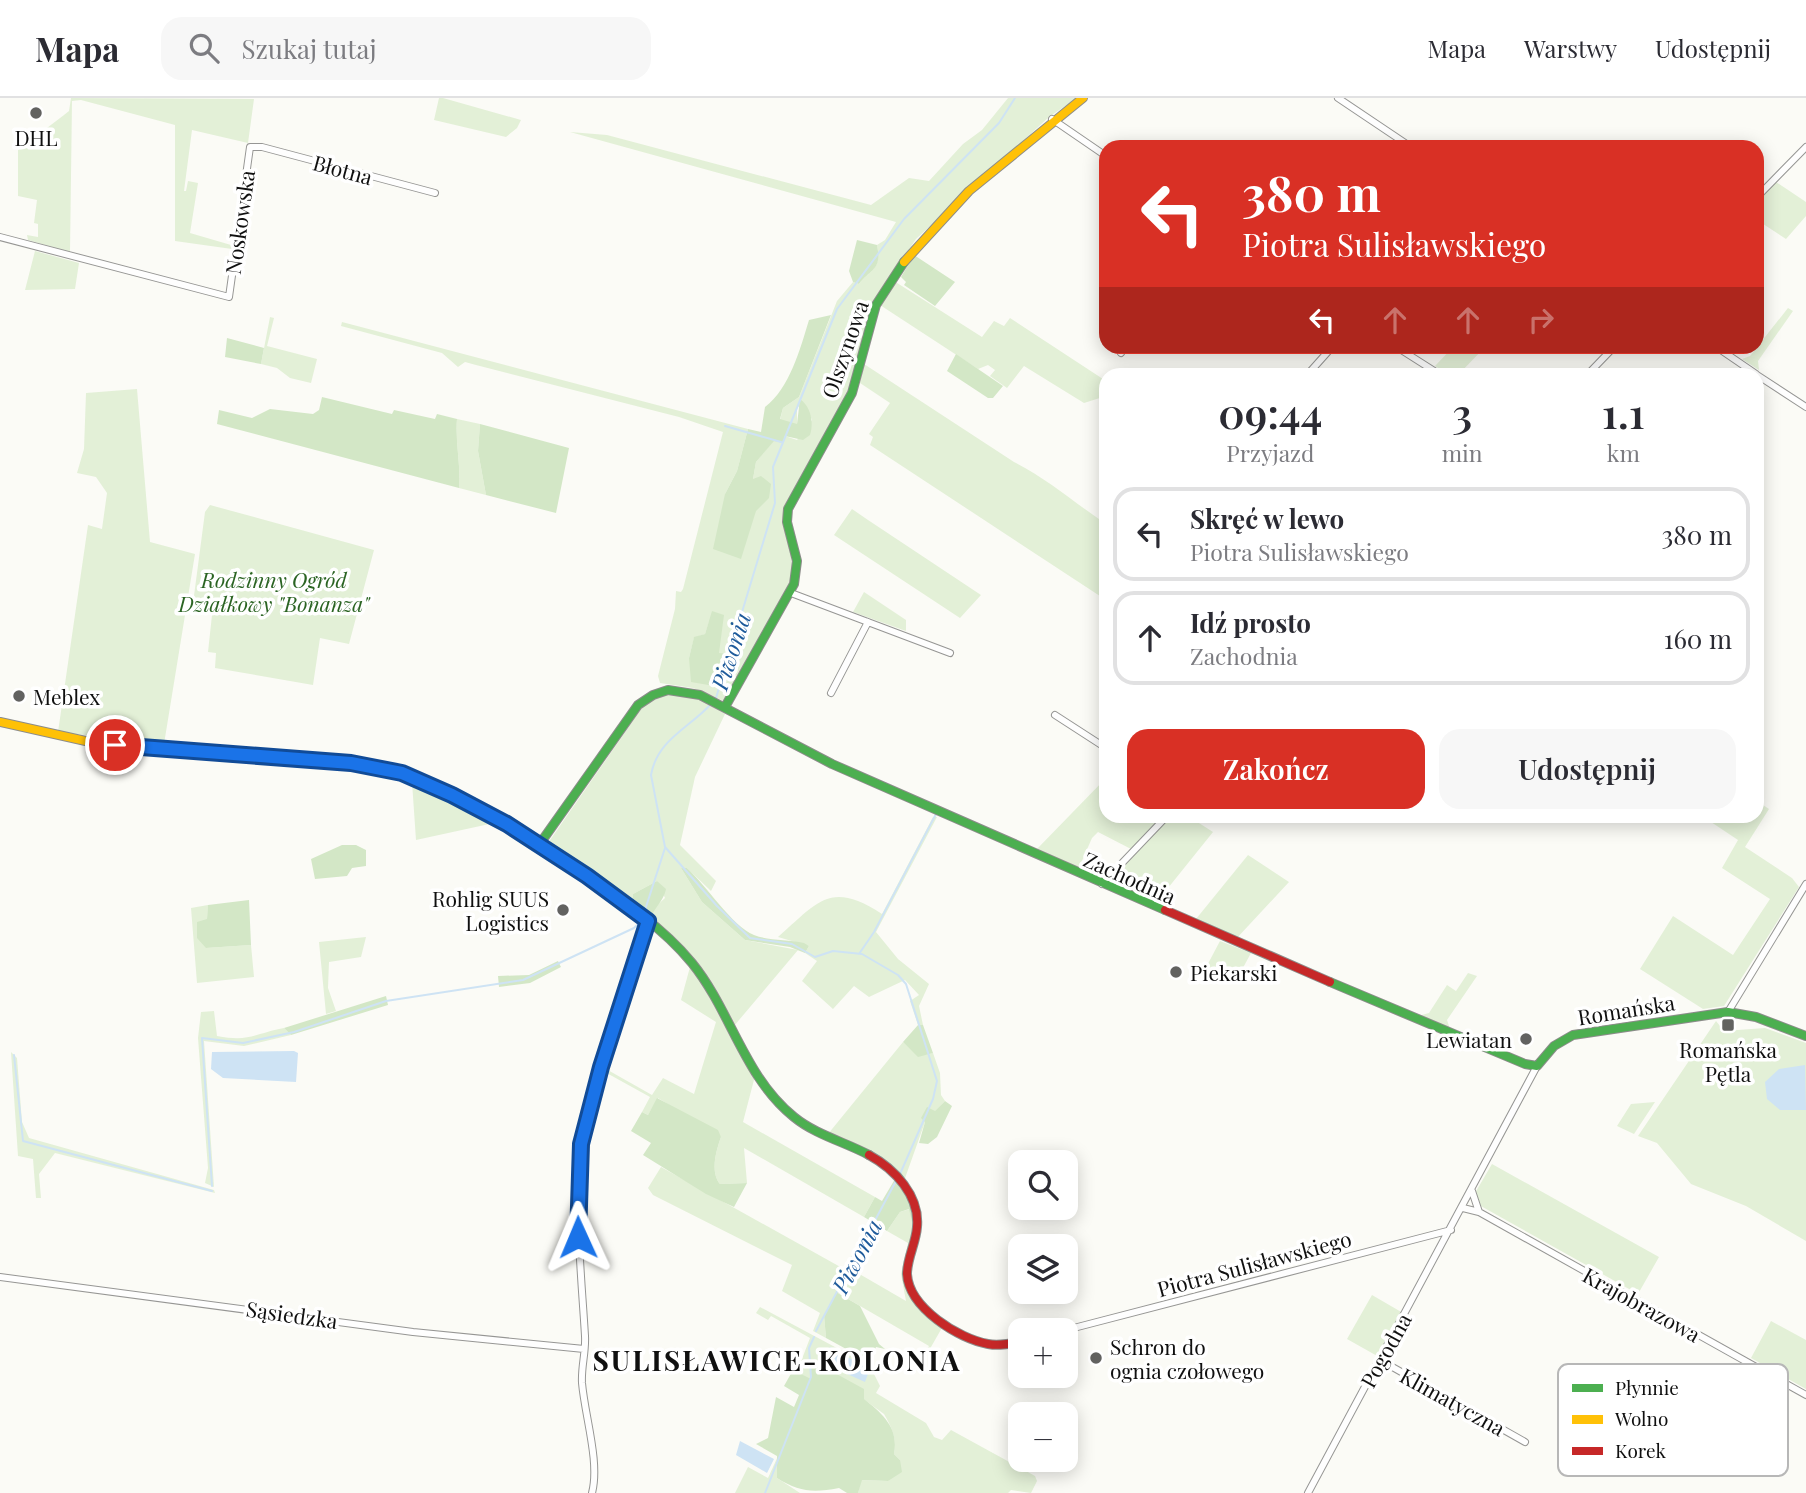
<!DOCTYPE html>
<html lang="pl">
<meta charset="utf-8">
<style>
:root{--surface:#fff;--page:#f7f7f7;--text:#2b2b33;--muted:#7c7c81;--line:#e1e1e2;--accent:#d93025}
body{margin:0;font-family:"Playfair Display",serif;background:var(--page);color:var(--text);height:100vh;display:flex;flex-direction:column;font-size:26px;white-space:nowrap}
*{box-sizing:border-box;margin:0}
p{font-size:23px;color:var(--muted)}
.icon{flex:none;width:38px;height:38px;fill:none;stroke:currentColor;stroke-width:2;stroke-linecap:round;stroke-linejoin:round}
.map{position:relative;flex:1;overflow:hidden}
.details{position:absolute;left:1099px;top:270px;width:665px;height:455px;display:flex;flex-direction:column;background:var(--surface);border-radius:21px;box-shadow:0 4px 18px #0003}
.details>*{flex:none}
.top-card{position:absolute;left:1099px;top:42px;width:665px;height:214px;border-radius:21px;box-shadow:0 4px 18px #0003;background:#d93025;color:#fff;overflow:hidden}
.tools{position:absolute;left:1008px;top:1052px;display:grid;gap:14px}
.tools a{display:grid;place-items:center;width:70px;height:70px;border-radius:14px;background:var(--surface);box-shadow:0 4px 18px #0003;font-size:35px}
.pin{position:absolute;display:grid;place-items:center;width:60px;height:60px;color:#fff;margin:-30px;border:4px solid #fff;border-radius:50%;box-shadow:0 2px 7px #0007}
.me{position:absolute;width:77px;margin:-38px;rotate:359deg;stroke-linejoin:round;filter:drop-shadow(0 0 5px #0008)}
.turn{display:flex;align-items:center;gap:24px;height:147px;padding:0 28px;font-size:32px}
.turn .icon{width:91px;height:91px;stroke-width:2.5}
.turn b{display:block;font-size:49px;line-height:60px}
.lanes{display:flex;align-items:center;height:66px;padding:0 28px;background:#0003;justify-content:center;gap:35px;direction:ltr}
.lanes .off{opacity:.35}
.eta{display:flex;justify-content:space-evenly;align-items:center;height:119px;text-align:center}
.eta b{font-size:42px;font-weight:600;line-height:49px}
.cta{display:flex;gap:14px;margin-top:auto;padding:14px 28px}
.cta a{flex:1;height:80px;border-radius:21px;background:var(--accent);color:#fff;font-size:28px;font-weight:600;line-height:80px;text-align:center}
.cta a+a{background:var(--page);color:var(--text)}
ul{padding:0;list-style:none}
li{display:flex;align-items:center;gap:21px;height:94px;margin:0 14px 10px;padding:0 14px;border:4px solid var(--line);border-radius:21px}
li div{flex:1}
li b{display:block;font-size:26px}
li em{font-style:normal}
header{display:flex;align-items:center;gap:42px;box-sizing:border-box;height:98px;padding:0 35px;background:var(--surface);border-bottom:2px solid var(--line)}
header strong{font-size:33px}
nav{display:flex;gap:38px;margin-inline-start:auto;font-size:24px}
.search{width:490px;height:63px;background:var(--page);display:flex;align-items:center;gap:18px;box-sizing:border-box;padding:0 24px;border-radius:21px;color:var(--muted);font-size:26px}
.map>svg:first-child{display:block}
.green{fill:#e3f0d7;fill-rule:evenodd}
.forest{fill:#d3e7c6}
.water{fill:#cee3f4}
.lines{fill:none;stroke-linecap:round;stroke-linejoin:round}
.stream{stroke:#cee3f4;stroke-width:2}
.street-casing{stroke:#969694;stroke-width:8}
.fast-casing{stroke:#8c8c8a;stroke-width:10}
.slow-casing{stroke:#8c8c8a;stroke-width:10}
.jam-casing{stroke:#8c8c8a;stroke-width:10}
.street{stroke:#fefefe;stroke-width:6}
.fast{stroke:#4caf50;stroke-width:8}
.slow{stroke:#ffc107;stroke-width:8}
.jam{stroke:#c62828;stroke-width:8}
.route-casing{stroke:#114b97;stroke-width:18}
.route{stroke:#1a73e8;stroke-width:12}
.poi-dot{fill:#626260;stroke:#fff;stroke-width:2.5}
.labels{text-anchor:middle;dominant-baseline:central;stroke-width:7;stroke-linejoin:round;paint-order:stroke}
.poi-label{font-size:21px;fill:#101010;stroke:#fff;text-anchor:start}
.street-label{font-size:21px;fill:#101010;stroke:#fff}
.park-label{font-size:21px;font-style:italic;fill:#2b6423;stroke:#fff}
.water-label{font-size:23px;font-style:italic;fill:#1f5b9b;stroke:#fff}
.district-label{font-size:28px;font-weight:bold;letter-spacing:2px;fill:#101010;stroke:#fff}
.key{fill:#fff;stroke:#b7b7b7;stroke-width:2}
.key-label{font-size:19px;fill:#101010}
</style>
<header>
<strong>Mapa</strong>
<div class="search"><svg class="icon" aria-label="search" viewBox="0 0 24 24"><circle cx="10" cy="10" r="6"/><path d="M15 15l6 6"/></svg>Szukaj tutaj</div>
<nav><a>Mapa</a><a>Warstwy</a><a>Udostępnij</a></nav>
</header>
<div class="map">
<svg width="1806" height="1395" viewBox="0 0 1806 1395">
<rect width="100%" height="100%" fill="#fbfbf6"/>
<path class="green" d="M 71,0 L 254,1 L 248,45 L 192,32 L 184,93 L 186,93 L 188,83 L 198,85 L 190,135 L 231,147 L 232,151 L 175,143 L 175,27 L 81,2 L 72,3 L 70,154 L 28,142 L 27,137 L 38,139 L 38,126 L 34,125 L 37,102 L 18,98 L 18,52 L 64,17 L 69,13 Z
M 439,0 L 443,0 L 521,22 L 517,30 L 506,39 L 434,22 Z
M 1008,0 L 1077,0 L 1049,19 L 916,141 L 880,195 L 850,293 L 787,407 L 793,478 L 783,501 L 724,603 L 693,590 L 660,585 L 658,578 L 675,511 L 676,493 L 681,494 L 683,491 L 723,334 L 679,319 L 476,267 L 465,264 L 458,269 L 442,255 L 341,228 L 342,224 L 748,331 L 737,373 L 725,396 L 753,381 L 756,364 L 774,342 L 784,343 L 785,338 L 797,342 L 812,322 L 808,313 L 797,308 L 797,327 L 780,322 L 783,310 L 799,299 L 837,203 L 853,184 L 859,186 C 872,170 881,172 877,147 L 885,142 L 896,124 L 570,34 L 607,37 L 871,107 L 909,80 L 929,83 L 963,46 L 982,32 ZM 709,524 L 719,556 L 729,556 L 689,560 L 694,540 L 705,536 Z
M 1776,84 L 1806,104 L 1806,118 L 1786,141 L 1757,122 L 1757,104 Z
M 35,153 L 79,165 L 75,191 L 25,192 Z
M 894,183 L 982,239 L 994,223 L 1004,228 L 1010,220 L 1106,283 L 1106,298 L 1084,305 L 1024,268 L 1007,290 L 990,278 L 995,272 L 988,267 L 978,271 L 880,207 Z
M 1788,210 L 1793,213 L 1758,263 L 1759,272 L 1742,261 L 1750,258 Z
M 270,219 L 274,220 L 267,248 L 317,261 L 311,285 L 290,280 L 277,270 L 261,266 Z
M 1454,248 L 1485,248 L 1485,249 L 1459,276 L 1447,276 L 1435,268 Z
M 864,266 L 1014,364 C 1046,380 1075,405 1106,426 L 1106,502 L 870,347 L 873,339 L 869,336 L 890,305 L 860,285 Z
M 137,291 L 150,444 L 195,456 L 164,646 L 58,634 L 88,427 L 102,431 L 107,395 L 96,379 L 77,375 L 84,351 L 86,295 Z
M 457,321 L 480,326 L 478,353 L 486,397 L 459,390 C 461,367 455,344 457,321 Z
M 210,407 L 374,452 L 349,546 L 320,540 L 313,587 L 215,570 L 216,555 L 208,554 L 212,517 L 192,513 L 205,414 Z
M 852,411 L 868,422 L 981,497 L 960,520 L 834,437 Z
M 864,494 L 906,522 L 906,533 L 853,514 Z
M 682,595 L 702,602 L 725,616 L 695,679 L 680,747 L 716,783 L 711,793 L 687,770 L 681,770 L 702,804 L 745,842 L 798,852 L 734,928 L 710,886 L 650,822 L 653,811 L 665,800 L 657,783 L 633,796 L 633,807 L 548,745 L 644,607 L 658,596 Z
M 1106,680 L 1106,718 L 1163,718 L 1131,751 L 1098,734 L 1092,740 L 1078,772 L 1036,752 Z
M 412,684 L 494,725 L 416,742 Z
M 1757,703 L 1769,711 L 1745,749 L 1792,780 L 1799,789 L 1724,908 L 1703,911 L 1640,871 L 1673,818 L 1733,857 L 1770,801 L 1722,770 L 1738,742 L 1702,718 L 1757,718 Z
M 1171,718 L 1188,718 L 1213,734 L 1156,805 L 1111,785 L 1110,781 Z
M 933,719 L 937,719 L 876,834 L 898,861 L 929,886 L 919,908 L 923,927 L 918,927 L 910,903 L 919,897 L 905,882 L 869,899 L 854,888 L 833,911 L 802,883 L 817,863 L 805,855 L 809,848 L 778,839 C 818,804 830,782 882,816 Z
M 1248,757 L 1289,784 L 1236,841 L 1196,821 Z
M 208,807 L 206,850 L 251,847 L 254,879 L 197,885 L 191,810 Z
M 366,839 L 361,859 L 329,864 L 328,890 L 336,913 L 326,916 L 319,844 Z
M 1220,843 L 1251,855 L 1238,879 L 1219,875 L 1202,877 Z
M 690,869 L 703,886 L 755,978 L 743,1024 L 875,1099 L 864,1119 L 744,1050 L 747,1085 L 720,1086 C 710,1074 716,1053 721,1039 L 658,1000 L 648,1017 L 642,1014 L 650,999 L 603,973 L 606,971 L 652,997 L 663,980 L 694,996 L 716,924 L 681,902 Z
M 1468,875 L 1477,878 L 1447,922 L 1450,931 L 1418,918 L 1429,915 L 1447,887 L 1456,893 Z
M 214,913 L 217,938 C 250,944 253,936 284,930 L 291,937 L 244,948 L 204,943 L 214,1089 L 205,1085 L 208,1070 L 198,940 L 201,914 Z
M 1716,923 L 1724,933 L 1765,930 L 1806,945 L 1806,1143 L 1746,1108 L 1691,1086 L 1657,1045 L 1638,1038 Z
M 903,944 L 918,958 L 933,955 L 940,975 L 941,997 L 945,1003 L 925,1024 L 904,1083 L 873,1054 L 828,1036 Z
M 11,954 L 17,960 L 22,1024 L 29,1040 L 214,1092 L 215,1095 L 55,1055 L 39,1076 L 41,1100 L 36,1100 L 33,1061 L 18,1058 Z
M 1655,1004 L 1634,1036 L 1617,1028 L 1631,1006 Z
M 1492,1066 L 1659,1159 L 1638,1196 L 1479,1107 L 1475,1095 Z
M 661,1069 L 844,1171 L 871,1123 L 874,1125 L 861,1148 L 865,1152 L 856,1174 L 906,1203 L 901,1176 L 908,1145 L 887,1133 L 900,1114 L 910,1111 L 916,1125 L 908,1195 L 920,1212 L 943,1228 L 919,1270 L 917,1269 L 929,1248 L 836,1194 L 824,1217 L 826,1240 L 813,1233 L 820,1215 L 782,1193 L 792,1167 L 653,1097 L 648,1090 Z
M 1372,1197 L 1403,1215 L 1379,1259 L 1347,1241 Z
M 760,1209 L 863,1264 L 872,1272 L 880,1288 L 876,1295 L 926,1325 L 934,1339 L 942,1342 L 951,1332 L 1035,1378 L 1037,1383 L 1031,1395 L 1011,1392 L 1008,1395 L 858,1395 L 861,1382 L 888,1383 L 900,1362 L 894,1356 C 897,1340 892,1330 884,1316 L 811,1263 L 810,1282 L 797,1274 L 810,1240 L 771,1218 L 768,1222 L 756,1215 Z
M 1771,1223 L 1806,1242 L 1806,1291 L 1751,1260 Z
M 778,1358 L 777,1380 L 800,1395 L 735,1395 L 748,1369 L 768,1380 Z"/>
<path class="forest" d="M 857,142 L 877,147 C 882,172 872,170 859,186 L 853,184 L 849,173 Z
M 914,157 L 955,184 L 935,208 L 904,187 L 906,184 L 901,179 Z
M 831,217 L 799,299 L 783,310 L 780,321 L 797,326 L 800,301 C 811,309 814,324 810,337 L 803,342 L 785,338 L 783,345 L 774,343 L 756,364 L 753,381 L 761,378 L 771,386 L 769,400 L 756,413 L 741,461 L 713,451 L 725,396 L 737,373 L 748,331 L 761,334 L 765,309 C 790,290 800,251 809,222 Z
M 227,240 L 264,250 L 261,266 L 225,259 Z
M 956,256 L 1003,288 L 993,300 L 988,300 L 947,273 Z
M 322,299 L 392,316 L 394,312 L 435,321 L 437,316 L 457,321 C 455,344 461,367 459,390 L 217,326 L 219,312 L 252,320 L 270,311 L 313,316 L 319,312 Z
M 480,326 L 569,350 L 556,415 L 486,397 L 478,353 Z
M 712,513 L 724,517 L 719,555 L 729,556 L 720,589 L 691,584 L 689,560 L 694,539 L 705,536 Z
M 342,747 L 356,747 L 366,752 L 366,768 L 352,770 L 347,778 L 315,781 L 311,761 Z
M 681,770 L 687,770 C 706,787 732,828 754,837 C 769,843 788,841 804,845 L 809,848 L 805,855 L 790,849 L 745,842 L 702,804 Z
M 657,783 L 666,791 C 664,803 654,809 650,822 L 633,807 L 633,796 Z
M 249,802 L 251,847 L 206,850 L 197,840 L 197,824 L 207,821 L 208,807 Z
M 558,863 L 561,869 L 530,885 L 499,889 L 498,878 L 529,877 Z
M 386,898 L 388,907 L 291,937 L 284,930 Z
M 918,927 L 923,927 L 933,955 L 918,959 L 903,944 Z
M 657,1000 L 718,1032 L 721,1039 C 716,1053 710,1074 720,1086 L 747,1085 L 734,1109 L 706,1096 L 643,1057 L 651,1045 L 631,1033 L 642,1014 L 648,1017 Z
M 945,1003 L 952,1008 L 937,1039 L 928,1046 L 919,1045 L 925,1024 L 921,1020 L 927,1009 L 935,1013 Z
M 895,1081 L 910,1101 L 916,1125 L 912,1124 L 909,1111 L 900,1114 L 887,1133 L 864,1119 L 875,1099 L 882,1103 Z
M 836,1194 L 860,1208 L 879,1246 L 885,1251 L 876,1249 L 870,1264 L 826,1240 L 824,1217 Z
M 811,1262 L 864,1291 L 864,1301 C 883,1316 899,1330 894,1356 L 900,1362 L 902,1374 L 888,1383 L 862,1382 L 858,1395 L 847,1395 L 839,1390 C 813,1395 799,1394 777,1380 L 777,1358 L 756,1346 L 768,1340 L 776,1299 L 794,1309 L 799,1297 L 784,1288 L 793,1272 L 811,1281 Z"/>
<path class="water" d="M 294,953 L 298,955 L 296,984 L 223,980 L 211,971 L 212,954 Z
M 1805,967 L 1806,1012 L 1780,1012 L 1767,1001 L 1765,984 L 1779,971 Z
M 830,1249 L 867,1270 L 868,1276 L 865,1284 L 825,1266 L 820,1260 L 824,1260 Z
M 740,1343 L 774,1361 L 767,1375 L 736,1357 Z"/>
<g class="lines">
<path class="stream" d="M 725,328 L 781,344
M 716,600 L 775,405 L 773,369 L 837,211 L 904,121 L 999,25 L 1015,0
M 710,607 C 689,630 657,642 651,677 L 665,749 L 717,808 L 750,840 L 792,846 L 815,859 L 833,853 L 862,856 L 898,877 L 906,886 L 937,983 L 933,1001 L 900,1076
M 644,815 L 665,750
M 859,856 L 874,834 L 936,716
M 14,957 L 23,1043 L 212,1093
M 212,1088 L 202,940 L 243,945 L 294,934 L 386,903 L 523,882 L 634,830 L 641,823
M 816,1233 L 896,1083
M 765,1395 L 811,1279 L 809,1250 L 814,1239"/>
<g class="street-casing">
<path id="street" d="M 1338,0 L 1411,49
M 1052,21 L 1106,58
M 1757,99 L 1806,49
M 0,139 L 229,199 L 250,49 L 262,49 L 435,95
M 1395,248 L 1439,276
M 1715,248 L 1756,276
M 1121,255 L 1126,248
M 1308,276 L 1333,248
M 1588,276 L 1615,248
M 1757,277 L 1806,309
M 791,495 L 950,555
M 831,595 L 868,524
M 1055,617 L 1106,650
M 1102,786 L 1167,718
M 1728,914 L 1806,786
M 1472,1093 L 1479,1114
M 1463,1110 L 1479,1114 L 1806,1297
M 0,1179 L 413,1234 L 584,1251
M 1066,1232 L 1451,1132
M 1380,1262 L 1525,1344
M 592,1395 C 600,1364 585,1319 582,1285 C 581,1269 586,1254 585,1238 C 582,1188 577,1139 578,1089 C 580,1005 622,905 647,823
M 1308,1395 L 1537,968"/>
</g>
<g class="fast-casing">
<path id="fast" d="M 725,609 L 794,486 L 797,463 L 787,424 L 788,411 L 852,295 L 876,207 L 904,164
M 317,662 C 352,664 387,669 420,682 C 470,701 514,732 559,761 C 605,792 656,821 692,865 C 731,913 744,979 794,1019 C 816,1037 845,1044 869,1057
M 539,747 L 638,607 L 653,597 L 668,592 L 700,597 L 832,666 L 1165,812
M 1330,884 L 1525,966 L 1537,968 L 1554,948 L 1573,937 L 1728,914 L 1756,919 L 1806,938"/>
</g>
<g class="slow-casing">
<path id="slow" d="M 904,164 L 969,93 L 1083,0
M 0,624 L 99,646 L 317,662"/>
</g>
<g class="jam-casing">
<path id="jam" d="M 1165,812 L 1330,884
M 869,1057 C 895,1071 920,1098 917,1129 C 916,1145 907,1160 907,1176 C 909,1210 959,1241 988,1246 C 999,1248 1009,1246 1020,1244"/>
</g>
<use href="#street" class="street"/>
<use href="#fast" class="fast"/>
<use href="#slow" class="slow"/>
<use href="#jam" class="jam"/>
</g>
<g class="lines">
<g class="route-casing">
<path id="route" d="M 115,647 L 351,665 L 402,675 L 452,697 L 507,726 L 587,778 L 648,823 L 601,969 L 581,1046 L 578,1139"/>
</g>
<use href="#route" class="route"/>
</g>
<g class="poi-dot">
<circle cx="36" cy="15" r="7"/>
<circle cx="19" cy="598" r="7"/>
<circle cx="563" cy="812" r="7"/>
<circle cx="1176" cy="874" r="7"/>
<rect x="1721" y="920" width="14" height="14" rx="3.5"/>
<circle cx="1526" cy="941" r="7"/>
<circle cx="1096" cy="1260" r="7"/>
</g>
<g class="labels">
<g class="poi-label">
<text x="36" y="39" text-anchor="middle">DHL</text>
<text x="33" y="598">Meblex</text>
<text x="549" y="800" text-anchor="end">Rohlig SUUS<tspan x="549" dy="24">Logistics</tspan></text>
<text x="1190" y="874">Piekarski</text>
<text x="1512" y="941" text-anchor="end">Lewiatan</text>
<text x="1728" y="951" text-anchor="middle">Romańska<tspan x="1728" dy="24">Pętla</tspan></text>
<text x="1110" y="1248">Schron do<tspan x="1110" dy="24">ognia czołowego</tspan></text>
</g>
<g class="street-label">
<text transform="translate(343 71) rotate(15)">Błotna</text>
<text transform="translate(239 124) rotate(-82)">Noskowska</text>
<text transform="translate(844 251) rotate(-71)">Olszynowa</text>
<text transform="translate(1130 779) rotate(24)">Zachodnia</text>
<text transform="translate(1626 911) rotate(-9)">Romańska</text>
<text transform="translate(1254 1165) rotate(-15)">Piotra Sulisławskiego</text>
<text transform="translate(1642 1206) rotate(29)">Krajobrazowa</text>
<text transform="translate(292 1216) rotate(8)">Sąsiedzka</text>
<text transform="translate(1385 1252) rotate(-61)">Pogodna</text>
<text transform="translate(1453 1303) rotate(29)">Klimatyczna</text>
</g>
<g class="park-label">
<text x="274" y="481">Rodzinny Ogród<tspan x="274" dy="24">Działkowy "Bonanza"</tspan></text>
</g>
<g class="water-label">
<text transform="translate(730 553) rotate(-72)">Piwonia</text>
<text transform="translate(856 1158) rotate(-62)">Piwonia</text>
</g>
<g class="district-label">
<text x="777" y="1261">SULISŁAWICE-KOLONIA</text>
</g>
</g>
<rect x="1558" y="1266" width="230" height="112" rx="10" class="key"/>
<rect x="1572" y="1286" width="31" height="8" fill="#4caf50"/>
<rect x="1572" y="1317" width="31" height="9" fill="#ffc107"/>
<rect x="1572" y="1349" width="31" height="8" fill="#c62828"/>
<g class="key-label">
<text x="1615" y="1297">Płynnie</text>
<text x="1615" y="1328">Wolno</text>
<text x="1615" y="1360">Korek</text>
</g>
</svg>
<div class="tools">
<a><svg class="icon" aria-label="search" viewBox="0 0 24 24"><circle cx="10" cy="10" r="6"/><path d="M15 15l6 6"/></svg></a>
<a><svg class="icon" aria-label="layers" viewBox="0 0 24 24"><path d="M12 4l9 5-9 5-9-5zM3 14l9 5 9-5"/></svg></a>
<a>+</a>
<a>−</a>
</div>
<div class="pin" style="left:115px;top:647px;background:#d93025"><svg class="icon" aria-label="arrive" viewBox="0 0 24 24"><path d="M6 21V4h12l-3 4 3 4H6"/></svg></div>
<svg class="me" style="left:578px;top:1139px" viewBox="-20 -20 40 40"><path d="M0-17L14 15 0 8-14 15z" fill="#1a73e8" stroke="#fff" stroke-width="4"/></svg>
<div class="top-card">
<div class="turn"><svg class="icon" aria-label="left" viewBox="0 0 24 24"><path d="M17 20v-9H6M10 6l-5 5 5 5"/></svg><div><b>380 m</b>Piotra Sulisławskiego</div></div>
<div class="lanes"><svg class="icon" aria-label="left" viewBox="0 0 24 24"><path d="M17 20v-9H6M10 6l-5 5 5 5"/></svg><svg class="icon off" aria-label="ahead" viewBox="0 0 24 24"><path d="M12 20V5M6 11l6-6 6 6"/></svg><svg class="icon off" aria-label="ahead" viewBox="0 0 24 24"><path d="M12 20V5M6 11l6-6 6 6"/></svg><svg class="icon off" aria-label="right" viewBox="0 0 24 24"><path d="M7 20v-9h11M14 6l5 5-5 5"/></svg></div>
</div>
<section class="details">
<div class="eta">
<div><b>09:44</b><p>Przyjazd</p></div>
<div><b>3</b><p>min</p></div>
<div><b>1.1</b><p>km</p></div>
</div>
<ul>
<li><svg class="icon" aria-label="left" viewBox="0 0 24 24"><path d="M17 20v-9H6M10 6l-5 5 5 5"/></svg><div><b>Skręć w lewo</b><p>Piotra Sulisławskiego</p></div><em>380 m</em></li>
<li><svg class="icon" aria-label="ahead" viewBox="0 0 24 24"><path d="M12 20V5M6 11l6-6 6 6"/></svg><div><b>Idź prosto</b><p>Zachodnia</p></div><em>160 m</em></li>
</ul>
<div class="cta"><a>Zakończ</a><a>Udostępnij</a></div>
</section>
</div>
